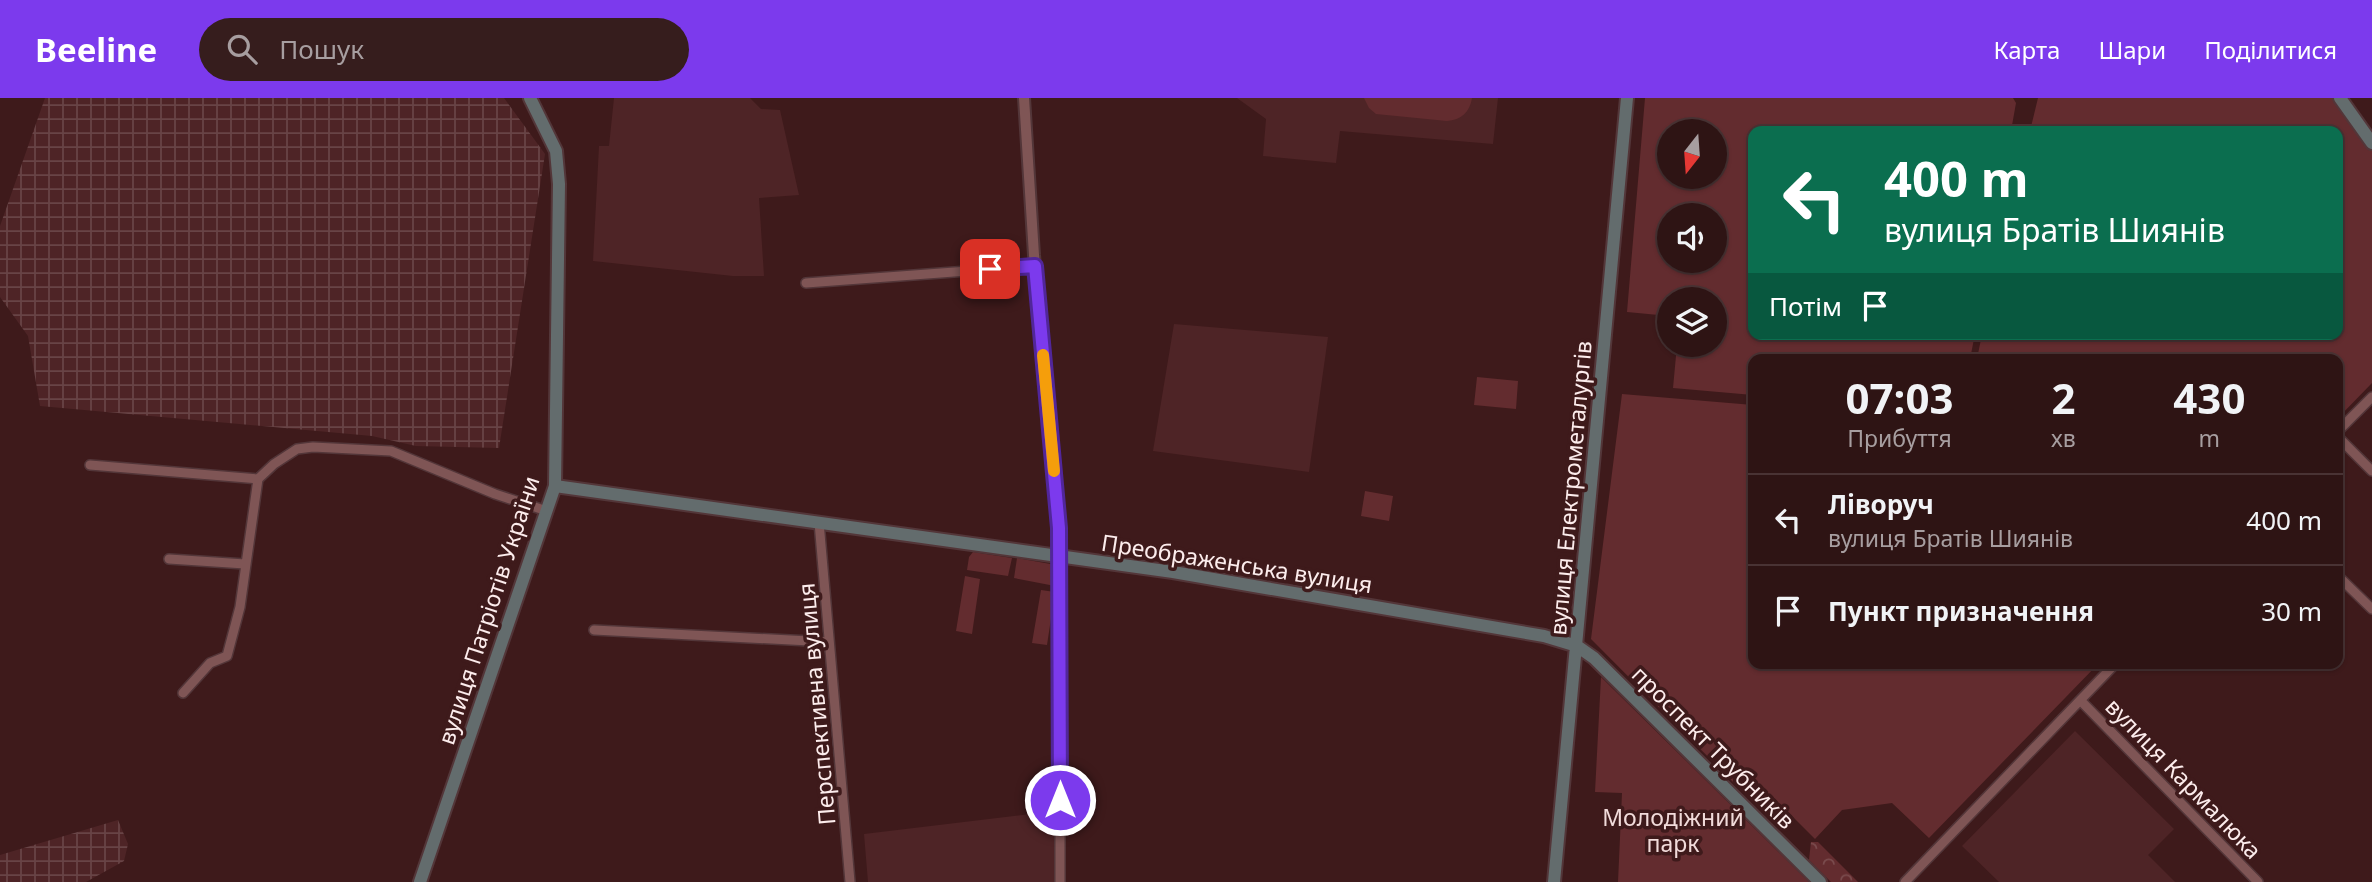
<!DOCTYPE html>
<html lang="uk">
<meta charset="utf-8">
<style>
:root{--surface:#2e1414;--page:#361d1d;--text:#f1f3f6;--muted:#a79ea0;--line:#493334;--accent:#7c3aed}
body{margin:0;font-family:"Noto Sans",sans-serif;background:var(--page);color:var(--text);height:100vh;display:flex;flex-direction:column;font-size:26px;white-space:nowrap}
*{box-sizing:border-box;margin:0}
p{font-size:23px;color:var(--muted)}
.icon{flex:none;width:38px;height:38px;fill:none;stroke:currentColor;stroke-width:2;stroke-linecap:round;stroke-linejoin:round}
.map{position:relative;flex:1;overflow:hidden}
.details{position:absolute;left:1748px;top:256px;width:595px;height:315px;display:flex;flex-direction:column;background:var(--surface);border-radius:14px;box-shadow:0 2px 5px #0004,0 0 0 2px var(--line)}
.details>*{flex:none}
.banner{position:absolute;left:1748px;top:28px;width:595px;height:214px;border-radius:14px;box-shadow:0 2px 5px #0004,0 0 0 2px var(--line);background:#0b6e4f;color:#fff;overflow:hidden}
.needle{width:46px;rotate:197deg}
.buttons{position:absolute;left:1657px;top:21px;display:grid;gap:14px}
.buttons a{display:grid;place-items:center;width:70px;height:70px;border-radius:50%;background:var(--surface);box-shadow:0 2px 5px #0004,0 0 0 2px var(--line);font-size:35px}
.pin{position:absolute;display:grid;place-items:center;width:60px;height:60px;color:#fff;margin:-30px;border-radius:14px;box-shadow:0 4px 10px #0006}
.me{position:absolute;width:77px;margin:-38px;rotate:0deg;stroke-linejoin:round;filter:drop-shadow(0 0 5px #0008)}
.turn{display:flex;align-items:center;gap:24px;height:147px;padding:0 21px;font-size:32px}
.turn .icon{width:91px;height:91px;stroke-width:2.5}
.turn b{display:block;font-size:49px;line-height:60px}
.then{display:flex;align-items:center;height:66px;padding:0 21px;background:#0003;gap:14px;font-size:26px}
.eta{display:flex;justify-content:space-evenly;align-items:center;height:119px;text-align:center}
.eta b{font-size:42px;font-weight:700;line-height:49px}
ul{padding:0;list-style:none}
li{display:flex;align-items:center;gap:21px;height:91px;padding:0 21px;border-top:2px solid var(--line)}
li div{flex:1}
li b{display:block;font-size:26px}
li em{font-style:normal}
header{display:flex;align-items:center;gap:42px;box-sizing:border-box;height:98px;padding:0 35px;background:var(--accent);color:#fff}
header strong{font-size:33px}
nav{display:flex;gap:38px;margin-inline-start:auto;font-size:24px}
.search{width:490px;height:63px;background:var(--page);display:flex;align-items:center;gap:18px;box-sizing:border-box;padding:0 24px;border-radius:38px;color:var(--muted);font-size:26px}
.map>svg:first-child{display:block}
.built{fill:#4e2426}
.industrial{fill:url(#industrial-grid)}
.green{fill:#632c2f;fill-rule:evenodd}
.forest{fill:url(#forest-crowns)}
.lines{fill:none;stroke-linecap:round;stroke-linejoin:round}
.minor-casing{stroke:#533639;stroke-width:12}
.tertiary-casing{stroke:#533639;stroke-width:14}
.secondary-casing{stroke:#533639;stroke-width:16}
.minor{stroke:#7f5555;stroke-width:9}
.tertiary{stroke:#7f5555;stroke-width:10}
.secondary{stroke:#636c6d;stroke-width:12}
.route-casing{stroke:#51269a;stroke-width:18}
.route{stroke:#7c3aed;stroke-width:12}
.slow{stroke:#f59e0b;stroke-width:12}
.labels{text-anchor:middle;dominant-baseline:central;stroke-width:7;stroke-linejoin:round;paint-order:stroke}
.street-label{font-size:23px;fill:#fcecec;stroke:#3e1a1b}
.park-label{font-size:23px;fill:#f1dbda;stroke:#3e1a1b}
</style>
<header>
<strong>Beeline</strong>
<div class="search"><svg class="icon" aria-label="search" viewBox="0 0 24 24"><circle cx="10" cy="10" r="6"/><path d="M15 15l6 6"/></svg>Пошук</div>
<nav><a>Карта</a><a>Шари</a><a>Поділитися</a></nav>
</header>
<div class="map">
<svg width="2372" height="784" viewBox="0 0 2372 784">
<defs>
<pattern id="industrial-grid" width="8" height="8" patternUnits="userSpaceOnUse" patternTransform="scale(1.75)"><rect width="8" height="8" fill="#4e2426"/><path d="M0 4h8M4 0v8" fill="none" stroke="#684446"/></pattern>
<pattern id="forest-crowns" width="20" height="18" patternUnits="userSpaceOnUse" patternTransform="scale(1.75)"><rect width="20" height="18" fill="#632c2f"/><path d="M2 6a3 3 0 1 1 6 0M12 15a3 3 0 1 1 6 0" fill="none" stroke="#7a4b4d"/></pattern>
</defs>
<rect width="100%" height="100%" fill="#3e1a1b"/>
<path class="built" d="M 614,0 L 750,0 L 761,11 L 780,12 L 799,97 L 759,100 L 764,178 L 733,178 L 593,163 L 599,48 L 609,48 Z
M 1237,0 L 1498,0 L 1493,46 L 1340,33 L 1336,65 L 1263,58 L 1266,21 Z
M 1174,226 L 1328,239 L 1309,374 L 1153,353 Z
M 2075,633 L 2174,731 L 2148,757 L 2175,784 L 1999,784 L 1962,748 Z
M 1056,713 L 1056,784 L 868,784 L 864,736 Z"/>
<path class="industrial" d="M 45,0 L 504,0 L 545,56 L 499,350 L 416,348 L 372,338 L 40,308 L 28,238 L 0,199 L 0,128 Z
M 118,722 L 128,746 L 124,763 L 86,784 L 0,784 L 0,757 Z"/>
<path class="green" d="M 1364,0 L 1472,0 C 1470,14 1461,22 1447,23 L 1376,16 L 1369,10 Z
M 1645,0 L 2013,0 L 2016,5 L 2011,33 L 1754,33 L 1754,236 L 1975,236 L 1970,261 L 1754,261 L 1753,297 L 1673,290 L 1677,247 L 1715,247 L 1715,201 L 1670,201 L 1669,218 L 1627,214 ZM 1670,33 L 1715,33 L 1715,79 L 1670,79 ZM 1670,117 L 1715,117 L 1715,163 L 1670,163 Z
M 2038,0 L 2334,0 L 2372,53 L 2372,285 L 2338,320 L 2338,261 L 1977,261 L 1982,236 L 2338,236 L 2338,33 L 2030,33 Z
M 1477,279 L 1518,283 L 1516,311 L 1474,307 Z
M 1622,296 L 1753,307 L 1754,565 L 2099,565 L 1929,740 L 1892,705 L 1842,712 L 1815,741 L 1771,697 L 1744,695 L 1591,541 Z
M 1365,393 L 1393,398 L 1389,423 L 1361,418 Z
M 973,454 L 1012,460 L 1008,478 L 967,472 L 969,459 Z
M 1017,460 L 1056,467 L 1055,488 L 1014,480 Z
M 965,478 L 980,481 L 972,536 L 956,533 Z
M 1041,492 L 1055,494 L 1047,547 L 1032,545 Z
M 1601,579 L 1809,784 L 1618,784 L 1622,695 L 1595,694 Z"/>
<path class="forest" d="M 1811,744 L 1818,744 L 1858,784 L 1831,784 L 1809,762 Z"/>
<g class="lines">
<g class="minor-casing">
<path id="minor" d="M 806,185 L 1035,168
M 2338,333 L 2372,299
M 2338,339 L 2372,373
M 90,367 L 258,381
M 819,424 L 850,784
M 1060,457 L 1060,784
M 169,461 L 245,466
M 2338,478 L 2372,511
M 594,532 L 829,544
M 183,595 L 210,565 L 227,558 L 240,509 L 258,381 L 274,366 L 297,351 L 313,349 L 391,353 L 495,396 L 547,413
M 2081,603 L 2258,784
M 1905,784 L 2116,565"/>
</g>
<g class="tertiary-casing">
<path id="tertiary" d="M 1024,0 L 1034,157 L 1060,457"/>
</g>
<g class="secondary-casing">
<path id="secondary" d="M 2340,0 L 2372,45
M 555,388 L 1173,474 L 1544,538 L 1577,548 L 1594,560 L 1820,784
M 420,784 L 555,388 L 559,86 L 556,53 L 530,0
M 1554,784 L 1627,0"/>
</g>
<use href="#minor" class="minor"/>
<use href="#tertiary" class="tertiary"/>
<use href="#secondary" class="secondary"/>
</g>
<g class="lines">
<g class="route-casing">
<path id="route" d="M 990,171 L 1035,168 L 1059,430 L 1060,702"/>
</g>
<use href="#route" class="route"/>
<path class="slow" d="M 1043,257 L 1054,373"/>
</g>
<g class="labels">
<g class="street-label">
<text transform="translate(1570 390) rotate(-85)">вулиця Електрометалургів</text>
<text transform="translate(1237 465) rotate(9)">Преображенська вулиця</text>
<text transform="translate(488 512) rotate(-72)">вулиця Патріотів України</text>
<text transform="translate(816 606) rotate(-95)">Перспективна вулиця</text>
<text transform="translate(1714 649) rotate(45)">проспект Трубників</text>
<text transform="translate(2184 680) rotate(46)">вулиця Кармалюка</text>
</g>
<g class="park-label">
<text x="1673" y="719">Молодіжний<tspan x="1673" dy="26">парк</tspan></text>
</g>
</g>
</svg>
<div class="buttons">
<a><svg class="needle" viewBox="-14 -14 28 28"><path d="M0-13l5 13h-10z" fill="#e53935"/><path d="M0 13l5-13h-10z" fill="#a79ea0"/></svg></a>
<a><svg class="icon" aria-label="sound" viewBox="0 0 24 24"><path d="M4 9h4l5-4v14l-5-4H4zM17 9q2 3 0 6"/></svg></a>
<a><svg class="icon" aria-label="layers" viewBox="0 0 24 24"><path d="M12 4l9 5-9 5-9-5zM3 14l9 5 9-5"/></svg></a>
</div>
<div class="pin" style="left:990px;top:171px;background:#d93025"><svg class="icon" aria-label="arrive" viewBox="0 0 24 24"><path d="M6 21V4h12l-3 4 3 4H6"/></svg></div>
<svg class="me" style="left:1060px;top:702px" viewBox="-20 -20 40 40"><circle r="17" fill="#7c3aed" stroke="#fff" stroke-width="3"/><path d="M0-11L8 9 0 5-8 9z" fill="#fff"/></svg>
<div class="banner">
<div class="turn"><svg class="icon" aria-label="left" viewBox="0 0 24 24"><path d="M17 20v-9H6M10 6l-5 5 5 5"/></svg><div><b>400 m</b>вулиця Братів Шиянів</div></div>
<div class="then">Потім<svg class="icon" aria-label="arrive" viewBox="0 0 24 24"><path d="M6 21V4h12l-3 4 3 4H6"/></svg></div>
</div>
<section class="details">
<div class="eta">
<div><b>07:03</b><p>Прибуття</p></div>
<div><b>2</b><p>хв</p></div>
<div><b>430</b><p>m</p></div>
</div>
<ul>
<li><svg class="icon" aria-label="left" viewBox="0 0 24 24"><path d="M17 20v-9H6M10 6l-5 5 5 5"/></svg><div><b>Ліворуч</b><p>вулиця Братів Шиянів</p></div><em>400 m</em></li>
<li><svg class="icon" aria-label="arrive" viewBox="0 0 24 24"><path d="M6 21V4h12l-3 4 3 4H6"/></svg><div><b>Пункт призначення</b></div><em>30 m</em></li>
</ul>
</section>
</div>
